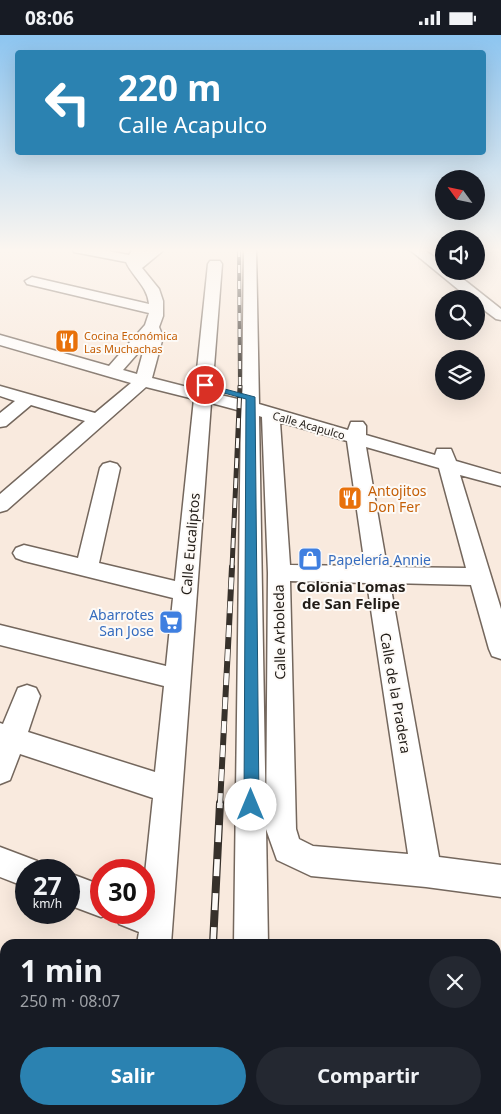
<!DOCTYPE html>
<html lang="es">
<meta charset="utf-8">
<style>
:root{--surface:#171b24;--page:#242831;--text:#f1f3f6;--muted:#9ea1a6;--accent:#2b82b1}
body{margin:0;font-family:"Noto Sans",sans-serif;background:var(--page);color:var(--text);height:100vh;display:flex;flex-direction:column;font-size:19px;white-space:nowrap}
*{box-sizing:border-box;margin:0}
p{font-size:16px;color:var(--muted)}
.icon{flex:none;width:28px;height:28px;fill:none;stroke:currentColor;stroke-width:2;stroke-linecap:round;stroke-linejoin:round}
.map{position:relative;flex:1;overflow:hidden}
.sheet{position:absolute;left:0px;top:904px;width:501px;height:176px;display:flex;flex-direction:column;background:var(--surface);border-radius:15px 15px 0 0;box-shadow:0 5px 20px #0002}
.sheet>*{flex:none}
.banner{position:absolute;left:15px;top:15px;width:471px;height:105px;border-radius:5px;box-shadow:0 5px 20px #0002;background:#2b82b1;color:#fff;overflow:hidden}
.needle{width:32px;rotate:303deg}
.buttons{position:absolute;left:435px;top:135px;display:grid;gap:10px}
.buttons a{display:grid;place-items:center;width:50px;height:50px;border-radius:50%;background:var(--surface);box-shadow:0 5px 20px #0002;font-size:25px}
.speed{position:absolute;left:15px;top:824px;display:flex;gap:10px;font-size:25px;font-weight:700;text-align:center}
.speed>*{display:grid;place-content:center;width:65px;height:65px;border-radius:50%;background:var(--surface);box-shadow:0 5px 20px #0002;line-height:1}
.speed small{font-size:12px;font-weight:400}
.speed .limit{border:8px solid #d22;background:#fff;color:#111}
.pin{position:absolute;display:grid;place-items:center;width:42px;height:42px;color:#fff;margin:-21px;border:2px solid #fff;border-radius:50%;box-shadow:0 1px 5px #0007}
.me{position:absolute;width:55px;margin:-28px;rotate:0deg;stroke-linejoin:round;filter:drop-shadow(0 0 4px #0008)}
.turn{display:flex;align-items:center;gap:18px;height:105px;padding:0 20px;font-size:22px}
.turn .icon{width:65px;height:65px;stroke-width:2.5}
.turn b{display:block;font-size:35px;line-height:42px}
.round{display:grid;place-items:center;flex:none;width:52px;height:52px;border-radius:26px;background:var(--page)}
.overview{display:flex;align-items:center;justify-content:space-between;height:85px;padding:0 20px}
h1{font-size:30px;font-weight:700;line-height:38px}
.action{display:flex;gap:10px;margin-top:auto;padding:10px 20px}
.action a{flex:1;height:58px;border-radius:30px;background:var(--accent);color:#fff;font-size:20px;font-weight:700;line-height:58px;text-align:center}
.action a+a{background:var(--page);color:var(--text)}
.status{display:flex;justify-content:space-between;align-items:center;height:35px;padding:0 25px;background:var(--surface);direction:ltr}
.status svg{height:14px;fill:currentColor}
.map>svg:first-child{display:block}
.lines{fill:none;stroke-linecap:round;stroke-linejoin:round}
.minor-casing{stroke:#74675d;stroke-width:3}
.minor{fill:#fff;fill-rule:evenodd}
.rail-far3-casing{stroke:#37312b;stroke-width:4}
.rail-far2-casing{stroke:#37312b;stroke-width:5}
.rail-far1-casing{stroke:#37312b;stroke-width:6}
.rail-casing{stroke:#37312b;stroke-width:8}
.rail-far3{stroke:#fdfaf7;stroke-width:2.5;stroke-dasharray:8;stroke-linecap:butt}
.rail-far2{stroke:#fdfaf7;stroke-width:3;stroke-dasharray:10;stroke-linecap:butt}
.rail-far1{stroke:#fdfaf7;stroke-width:4.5;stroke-dasharray:12;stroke-linecap:butt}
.rail{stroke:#fdfaf7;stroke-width:5.5;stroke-dasharray:17;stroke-linecap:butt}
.route{fill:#2b82b1;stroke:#1c5473}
.labels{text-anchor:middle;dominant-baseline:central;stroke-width:4;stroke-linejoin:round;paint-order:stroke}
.far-food-label{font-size:11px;fill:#c56008;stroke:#fdfaf7;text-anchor:start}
.far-street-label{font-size:11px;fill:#211c17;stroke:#fdfaf7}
.food-label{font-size:14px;fill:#c56008;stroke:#fdfaf7;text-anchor:start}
.street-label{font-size:14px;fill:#211c17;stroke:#fdfaf7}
.shop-label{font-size:14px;fill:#366cbe;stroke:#fdfaf7;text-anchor:start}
.neighbourhood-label{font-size:15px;font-weight:bold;fill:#211c17;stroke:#fdfaf7}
</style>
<div class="status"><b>08:06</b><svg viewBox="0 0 49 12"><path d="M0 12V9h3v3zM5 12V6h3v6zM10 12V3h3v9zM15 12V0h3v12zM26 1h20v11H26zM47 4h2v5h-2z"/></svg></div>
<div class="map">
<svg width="501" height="1079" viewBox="0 0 501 1079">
<rect width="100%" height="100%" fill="#f9eade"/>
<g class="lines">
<g class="minor-casing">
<path id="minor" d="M 73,214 L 97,214 L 129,220 L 133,214 L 145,214 L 144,217 L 150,214 L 165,214 L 142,233 L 159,254 L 163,266 L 163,281 L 159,292 L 163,302 L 152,343 L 195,354 L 208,229 L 210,226 L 220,226 L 222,229 L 212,358 L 242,365 L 244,214 L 256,214 L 259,369 L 348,395 L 351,387 L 363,387 L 366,391 L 366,400 L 435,420 L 437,414 L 451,414 L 456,426 L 501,439 L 501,451 L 460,440 L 501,574 L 501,624 L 492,621 L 489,614 L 471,550 L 390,548 L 439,822 L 501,830 L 501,862 L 426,852 L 311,841 L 277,825 L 266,794 L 268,538 L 262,382 L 259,381 L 268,909 L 234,909 L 241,376 L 211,368 L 171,909 L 137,909 L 139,897 L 119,889 L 114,878 L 144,878 L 144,848 L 153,763 L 20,719 L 10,745 L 0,749 L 0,688 L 3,689 L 18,653 L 27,650 L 36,653 L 40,661 L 28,697 L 155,737 L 164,651 L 0,610 L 0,590 L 166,631 L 173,563 L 24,526 L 16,523 L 13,518 L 16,513 L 24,510 L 78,523 L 100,433 L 103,429 L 110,427 L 117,429 L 120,433 L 99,528 L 175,546 L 194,364 L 146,352 L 7,475 L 0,477 L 0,459 L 85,386 L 31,370 L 6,391 L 0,392 L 0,378 L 15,366 L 0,361 L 0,351 L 95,378 L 131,348 L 0,310 L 0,300 L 109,331 L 145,290 L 149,278 L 27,249 L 25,246 L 32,242 L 149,269 C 148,252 132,241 126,227 L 74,217 ZM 145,310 L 137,339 L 123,335 ZM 280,387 L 347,406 L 365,531 L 290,530 ZM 366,412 L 439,433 L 466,533 L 387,532 ZM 290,546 L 367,548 L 408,819 L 313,811 L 299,804 L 296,794 Z
M 409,214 L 423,214 L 444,229 L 444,236 L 453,236 L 501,274 L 501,285 L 496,284 L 476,269 L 476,264 L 470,264 Z
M 0,812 L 37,826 L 41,835 L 26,835 L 26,852 L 0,842 Z
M 69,838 L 101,850 L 101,878 L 112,878 L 101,882 L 69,870 Z
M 120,1075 L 158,1075 L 158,1079 L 120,1079 Z
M 232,1075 L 270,1075 L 270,1079 L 232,1079 Z"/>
</g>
<use href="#minor" class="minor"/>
<g class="rail-far3-casing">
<path id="rail-far3" d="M 239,214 L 240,352"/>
</g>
<g class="rail-far2-casing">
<path id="rail-far2" d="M 232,533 L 240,351"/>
</g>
<g class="rail-far1-casing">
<path id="rail-far1" d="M 220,770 L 232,532"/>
</g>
<g class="rail-casing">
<path id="rail" d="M 213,909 L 220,768
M 205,1075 L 205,1079"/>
</g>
<use href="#rail-far3" class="rail-far3"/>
<use href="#rail-far2" class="rail-far2"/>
<use href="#rail-far1" class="rail-far1"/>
<use href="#rail" class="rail"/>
</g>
<linearGradient id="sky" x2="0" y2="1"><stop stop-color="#8dc5f0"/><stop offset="0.59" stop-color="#fcf6f0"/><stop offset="1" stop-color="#fcf6f0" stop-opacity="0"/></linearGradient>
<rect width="501" height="365" fill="url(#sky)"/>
<path class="route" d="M 202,348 L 255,362 L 259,770 L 256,775 L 251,777 L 246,775 L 244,770 L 246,364 L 202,352 Z"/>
<defs>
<g id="restaurant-square" transform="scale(1.25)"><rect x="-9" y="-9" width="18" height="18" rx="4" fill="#e8710a" stroke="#fdfaf7"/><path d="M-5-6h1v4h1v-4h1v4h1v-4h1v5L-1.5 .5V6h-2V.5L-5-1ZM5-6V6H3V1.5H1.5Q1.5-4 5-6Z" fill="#fff"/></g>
<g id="shop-square" transform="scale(1.25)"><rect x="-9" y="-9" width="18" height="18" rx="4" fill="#3f7fe0" stroke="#fdfaf7"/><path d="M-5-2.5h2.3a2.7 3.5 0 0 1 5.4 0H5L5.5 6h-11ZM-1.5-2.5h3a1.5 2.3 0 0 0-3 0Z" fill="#fff"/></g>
<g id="supermarket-square" transform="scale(1.25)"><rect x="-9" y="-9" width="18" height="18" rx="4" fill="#3f7fe0" stroke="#fdfaf7"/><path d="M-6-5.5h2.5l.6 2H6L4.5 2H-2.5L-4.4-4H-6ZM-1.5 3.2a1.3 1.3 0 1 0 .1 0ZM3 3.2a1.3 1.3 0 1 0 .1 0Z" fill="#fff"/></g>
</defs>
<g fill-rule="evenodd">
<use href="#restaurant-square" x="67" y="306"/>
<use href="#restaurant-square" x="350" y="463"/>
<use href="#shop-square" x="310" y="524"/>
<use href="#supermarket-square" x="171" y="587"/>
</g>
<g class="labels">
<g class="far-food-label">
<text x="84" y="300">Cocina Económica<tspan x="84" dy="13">Las Muchachas</tspan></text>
</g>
<g class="far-street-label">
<text transform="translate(309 390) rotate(16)">Calle Acapulco</text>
</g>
<g class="food-label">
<text x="368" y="455">Antojitos<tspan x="368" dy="16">Don Fer</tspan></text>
</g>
<g class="street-label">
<text transform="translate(190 509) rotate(-85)">Calle Eucaliptos</text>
<text transform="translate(279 597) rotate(-91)">Calle Arboleda</text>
<text transform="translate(396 658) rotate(80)">Calle de la Pradera</text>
</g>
<g class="shop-label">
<text x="328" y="524">Papelería Annie</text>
<text x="154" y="579" text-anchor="end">Abarrotes<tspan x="154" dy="16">San Jose</tspan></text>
</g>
<g class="neighbourhood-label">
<text x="351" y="551">Colonia Lomas<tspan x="351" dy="17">de San Felipe</tspan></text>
</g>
</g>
</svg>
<div class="buttons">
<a><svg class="needle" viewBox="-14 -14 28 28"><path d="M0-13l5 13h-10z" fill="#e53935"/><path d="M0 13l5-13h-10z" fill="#9ea1a6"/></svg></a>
<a><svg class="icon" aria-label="sound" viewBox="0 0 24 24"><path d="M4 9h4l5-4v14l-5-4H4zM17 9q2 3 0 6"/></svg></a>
<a><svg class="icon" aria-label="search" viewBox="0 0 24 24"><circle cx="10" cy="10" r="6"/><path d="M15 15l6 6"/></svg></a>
<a><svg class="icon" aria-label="layers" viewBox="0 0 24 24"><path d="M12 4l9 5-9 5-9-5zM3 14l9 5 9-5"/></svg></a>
</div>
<div class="speed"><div>27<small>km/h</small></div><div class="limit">30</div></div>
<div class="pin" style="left:205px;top:350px;background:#d93025"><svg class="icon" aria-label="arrive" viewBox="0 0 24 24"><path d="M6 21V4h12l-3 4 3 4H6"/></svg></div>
<svg class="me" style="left:251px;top:770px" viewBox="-20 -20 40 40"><circle r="19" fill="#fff"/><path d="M0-13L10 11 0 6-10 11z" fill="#2b82b1"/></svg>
<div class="banner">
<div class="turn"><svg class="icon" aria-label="left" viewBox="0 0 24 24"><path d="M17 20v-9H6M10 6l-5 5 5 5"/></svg><div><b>220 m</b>Calle Acapulco</div></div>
</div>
<section class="sheet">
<div class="overview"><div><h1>1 min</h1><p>250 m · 08:07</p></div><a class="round"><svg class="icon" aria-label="close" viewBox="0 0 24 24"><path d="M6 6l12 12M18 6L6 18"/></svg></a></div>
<div class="action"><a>Salir</a><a>Compartir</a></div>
</section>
</div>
